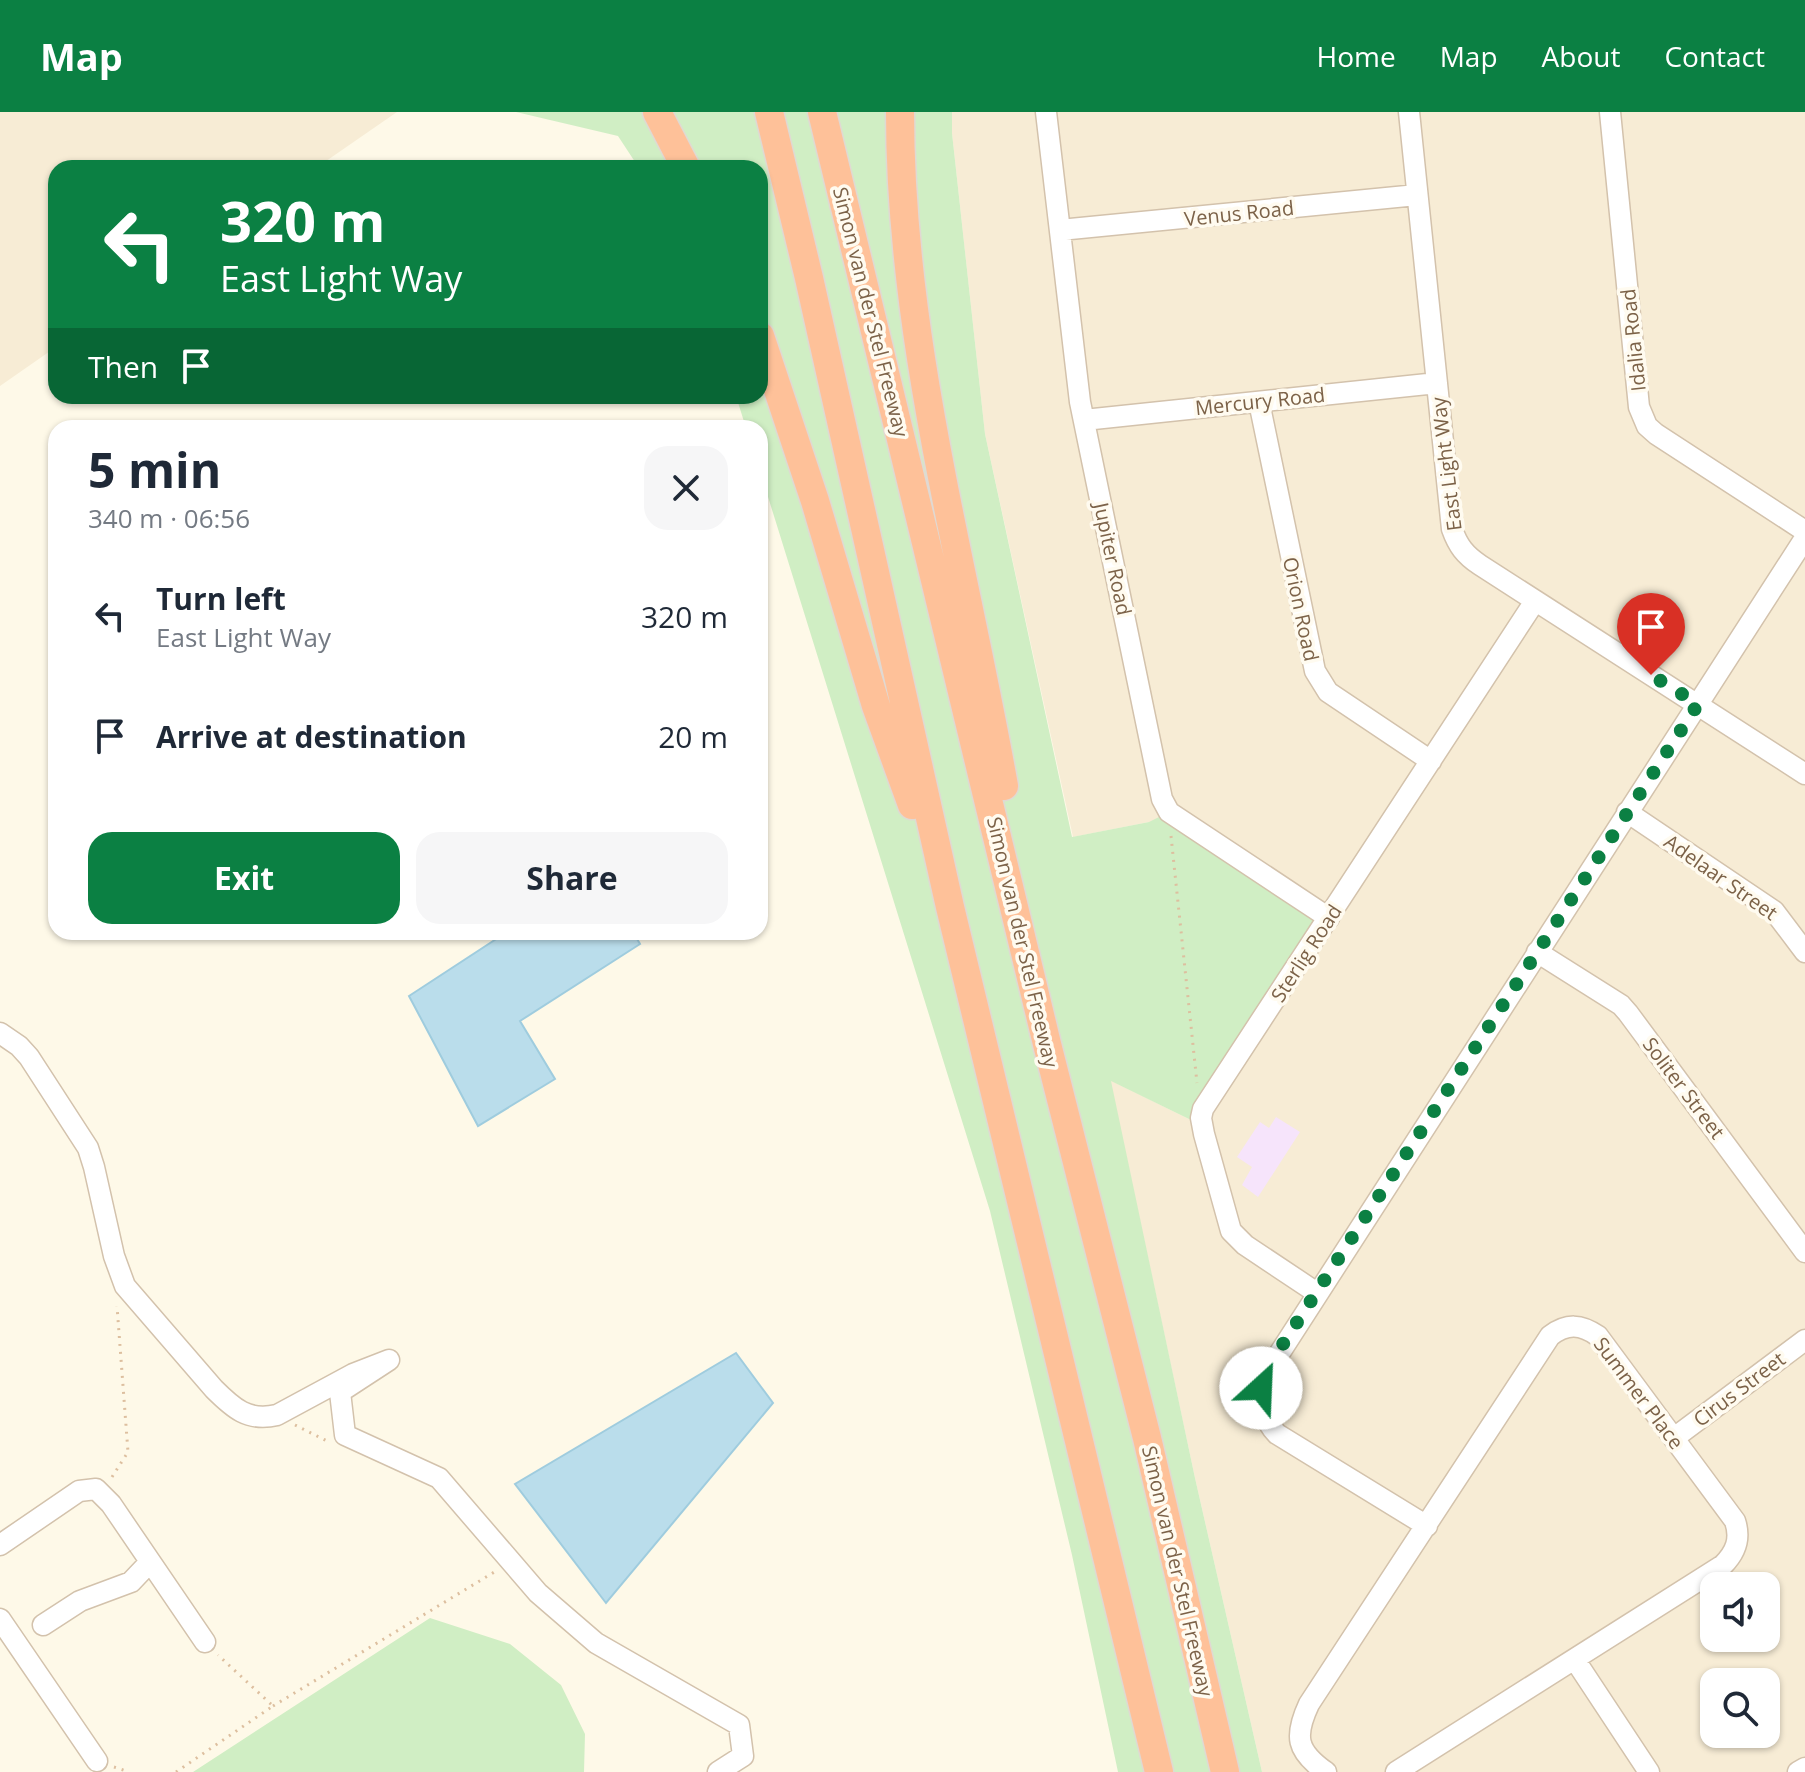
<!DOCTYPE html>
<meta charset="utf-8">
<style>
:root{--surface:#fff;--page:#f6f6f7;--text:#1f2937;--muted:#747a83;--accent:#0b8043}
body{margin:0;font-family:"Open Sans",sans-serif;background:var(--page);color:var(--text);height:100vh;display:flex;flex-direction:column;font-size:30px;white-space:nowrap}
*{box-sizing:border-box;margin:0}
p{font-size:26px;color:var(--muted)}
.icon{flex:none;width:44px;height:44px;fill:none;stroke:currentColor;stroke-width:2;stroke-linecap:round;stroke-linejoin:round}
.map{position:relative;flex:1;overflow:hidden}
.side{position:absolute;left:48px;top:308px;width:720px;height:520px;display:flex;flex-direction:column;background:var(--surface);border-radius:24px;box-shadow:0 2px 6px #0004}
.side>*{flex:none}
.hud{position:absolute;left:48px;top:48px;width:720px;height:244px;border-radius:24px;box-shadow:0 2px 6px #0004;background:#0b8043;color:#fff;overflow:hidden}
.fabs{position:absolute;left:1700px;top:1460px;display:grid;gap:16px}
.fabs a{display:grid;place-items:center;width:80px;height:80px;border-radius:16px;background:var(--surface);box-shadow:0 2px 6px #0004;font-size:40px}
.pin{position:absolute;display:grid;place-items:center;width:68px;height:68px;color:#fff;margin:-82px -34px;border-radius:50% 50% 50% 0;rotate:-45deg;box-shadow:0 0 8px #0007}
.pin .icon{rotate:45deg}
.me{position:absolute;width:88px;margin:-44px;rotate:25deg;stroke-linejoin:round;filter:drop-shadow(0 0 6px #0008)}
.turn{display:flex;align-items:center;gap:28px;height:168px;padding:0 40px;font-size:36px}
.turn .icon{width:104px;height:104px;stroke-width:2.5}
.turn b{display:block;font-size:56px;line-height:68px}
.then{display:flex;align-items:center;height:76px;padding:0 40px;background:#0003;gap:16px;font-size:30px}
.round{display:grid;place-items:center;flex:none;width:84px;height:84px;border-radius:24px;background:var(--page)}
.summary{display:flex;align-items:center;justify-content:space-between;height:136px;padding:0 40px}
h1{font-size:48px;font-weight:700;line-height:60px}
.action{display:flex;gap:16px;margin-top:auto;padding:16px 40px}
.action a{flex:1;height:92px;border-radius:24px;background:var(--accent);color:#fff;font-size:32px;font-weight:700;line-height:92px;text-align:center}
.action a+a{background:var(--page);color:var(--text)}
ul{padding:0;list-style:none}
li{display:flex;align-items:center;gap:24px;height:120px;padding:0 40px}
li div{flex:1}
li b{display:block;font-size:30px}
li em{font-style:normal}
header{display:flex;align-items:center;gap:48px;box-sizing:border-box;height:112px;padding:0 40px;background:var(--accent);color:#fff}
header strong{font-size:38px}
nav{display:flex;gap:44px;margin-inline-start:auto;font-size:28px}
.map>svg:first-child{display:block}
.residential{fill:#f7ecd5;fill-rule:evenodd}
.education{fill:#f6e4fb}
.green{fill:#d0eec4}
.water{fill:#baddeb;stroke:#9fccde;stroke-width:2}
.lines{fill:none;stroke-linecap:round;stroke-linejoin:round}
.minor-casing{stroke:#d3c2ac;stroke-width:23}
.highway-casing{stroke:#e0d9d3;stroke-width:31}
.path{stroke:#ddbf9f;stroke-width:3;stroke-dasharray:2 6;stroke-linecap:butt}
.minor{stroke:#fff;stroke-width:20}
.highway{stroke:#fec199;stroke-width:28}
.route{stroke:#0b8043;stroke-width:14;stroke-dasharray:0 25.2}
.labels{text-anchor:middle;dominant-baseline:central;stroke-width:7;stroke-linejoin:round;paint-order:stroke}
.street-label{font-size:20px;fill:#7c6248;stroke:#fffbf0}
</style>
<header>
<strong>Map</strong>
<nav><a>Home</a><a>Map</a><a>About</a><a>Contact</a></nav>
</header>
<div class="map">
<svg width="1805" height="1660" viewBox="0 0 1805 1660">
<rect width="100%" height="100%" fill="#fef9e8"/>
<path class="residential" d="M 0,0 L 397,0 L 316,56 L 56,56 L 56,235 L 0,274 Z
M 952,0 L 1805,0 L 1805,1660 L 1262,1660 L 1195,1366 L 1110,968 L 1191,1008 L 1149,710 L 1073,725 L 985,322 L 952,21 ZM 1714,1474 L 1766,1474 L 1766,1526 L 1714,1526 ZM 1714,1570 L 1766,1570 L 1766,1622 L 1714,1622 Z"/>
<path class="education" d="M 1276,1005 L 1300,1020 L 1258,1085 L 1242,1073 L 1252,1055 L 1237,1045 L 1260,1010 L 1269,1016 Z"/>
<path class="green" d="M 516,0 L 952,0 L 952,21 L 985,322 L 1072,725 L 1149,710 L 1169,700 L 1329,806 L 1191,1008 L 1111,969 L 1195,1366 L 1262,1660 L 1118,1660 L 1072,1443 L 990,1099 L 760,359 L 760,316 L 746,316 L 736,284 L 760,284 L 760,56 L 639,56 L 618,24 Z
M 430,1506 L 510,1532 L 561,1573 L 585,1622 L 584,1660 L 193,1660 Z"/>
<path class="water" d="M 507,820 L 633,820 L 640,832 L 520,909 L 555,967 L 478,1014 L 409,884 Z
M 736,1241 L 773,1291 L 606,1491 L 515,1372 Z"/>
<g class="lines">
<g class="minor-casing">
<path id="minor" d="M 1046,0 L 1080,290 L 1162,687 L 1169,700 L 1329,806
M 1409,0 L 1452,417 C 1458,434 1465,443 1480,453 L 1805,662
M 1610,0 L 1639,295 L 1647,314 L 1656,322 L 1805,419
M 1060,118 L 1417,83
M 1259,290 L 1315,559 L 1328,580 L 1431,649
M 1084,308 L 1437,271
M 1627,700 L 1774,799 L 1805,840
M 1537,840 L 1621,893 L 1628,901 L 1805,1140
M 0,921 L 19,934 L 29,945 L 88,1036 L 94,1055 L 114,1144 L 125,1174 L 214,1277 C 233,1296 248,1310 277,1303 L 353,1262 L 389,1248 L 340,1280 L 345,1323 L 439,1366 L 538,1481 L 596,1531 L 739,1613 L 743,1644 L 718,1660
M 1317,1181 L 1245,1133 L 1231,1119 L 1204,1022 L 1201,1006 L 1203,997 L 1535,489
M 1674,1326 L 1805,1228
M 1427,1414 L 1277,1322 C 1263,1308 1261,1289 1261,1270 L 1805,426
M 0,1433 L 79,1379 L 96,1377 L 111,1392 L 205,1530
M 0,1507 L 97,1649
M 43,1513 L 80,1489 L 131,1470 L 150,1450
M 1575,1548 L 1649,1660
M 1326,1660 C 1296,1639 1294,1624 1309,1592 L 1550,1224 C 1567,1211 1581,1212 1598,1224 L 1735,1409 C 1741,1427 1736,1440 1723,1453 L 1396,1660
M 1798,1660 L 1805,1656"/>
</g>
<g class="highway-casing">
<path id="highway" d="M 657,0 L 686,56
M 769,0 L 809,166 L 950,795 L 1159,1660
M 822,0 L 1047,932 L 1147,1326 L 1225,1660
M 900,0 C 900,229 964,450 1004,674
M 760,224 L 815,389 L 876,594 L 912,693"/>
</g>
<path class="path" d="M 1171,724 L 1197,971
M 295,1313 L 327,1329
M 112,1365 L 128,1340 L 117,1194
M 273,1594 L 496,1459
M 114,1655 L 129,1660
M 176,1660 L 273,1594 L 218,1543"/>
<use href="#minor" class="minor"/>
<use href="#highway" class="highway"/>
</g>
<g class="lines">
<path class="route" d="M 1261,1276 L 1261,1270 L 1270,1252 L 1698,592 L 1651,563"/>
</g>
<g class="labels">
<g class="street-label">
<text transform="translate(1239 101) rotate(-6)">Venus Road</text>
<text transform="translate(871 200) rotate(76)">Simon van der Stel Freeway</text>
<text transform="translate(1633 228) rotate(-96)">Idalia Road</text>
<text transform="translate(1260 289) rotate(-6)">Mercury Road</text>
<text transform="translate(1446 352) rotate(-97)">East Light Way</text>
<text transform="translate(1113 447) rotate(78)">Jupiter Road</text>
<text transform="translate(1301 497) rotate(78)">Orion Road</text>
<text transform="translate(1721 765) rotate(35)">Adelaar Street</text>
<text transform="translate(1023 830) rotate(77)">Simon van der Stel Freeway</text>
<text transform="translate(1306 841) rotate(-57)">Sterlig Road</text>
<text transform="translate(1684 976) rotate(53)">Soliter Street</text>
<text transform="translate(1739 1277) rotate(-37)">Cirus Street</text>
<text transform="translate(1639 1281) rotate(53)">Summer Place</text>
<text transform="translate(1178 1459) rotate(77)">Simon van der Stel Freeway</text>
</g>
</g>
</svg>
<div class="fabs">
<a><svg class="icon" aria-label="sound" viewBox="0 0 24 24"><path d="M4 9h4l5-4v14l-5-4H4zM17 9q2 3 0 6"/></svg></a>
<a><svg class="icon" aria-label="search" viewBox="0 0 24 24"><circle cx="10" cy="10" r="6"/><path d="M15 15l6 6"/></svg></a>
</div>
<div class="pin" style="left:1651px;top:563px;background:#d93025"><svg class="icon" aria-label="arrive" viewBox="0 0 24 24"><path d="M6 21V4h12l-3 4 3 4H6"/></svg></div>
<svg class="me" style="left:1261px;top:1276px" viewBox="-20 -20 40 40"><circle r="19" fill="#fff"/><path d="M0-13L10 11 0 6-10 11z" fill="#0b8043"/></svg>
<div class="hud">
<div class="turn"><svg class="icon" aria-label="left" viewBox="0 0 24 24"><path d="M17 20v-9H6M10 6l-5 5 5 5"/></svg><div><b>320 m</b>East Light Way</div></div>
<div class="then">Then<svg class="icon" aria-label="arrive" viewBox="0 0 24 24"><path d="M6 21V4h12l-3 4 3 4H6"/></svg></div>
</div>
<section class="side">
<div class="summary"><div><h1>5 min</h1><p>340 m · 06:56</p></div><a class="round"><svg class="icon" aria-label="close" viewBox="0 0 24 24"><path d="M6 6l12 12M18 6L6 18"/></svg></a></div>
<ul>
<li><svg class="icon" aria-label="left" viewBox="0 0 24 24"><path d="M17 20v-9H6M10 6l-5 5 5 5"/></svg><div><b>Turn left</b><p>East Light Way</p></div><em>320 m</em></li>
<li><svg class="icon" aria-label="arrive" viewBox="0 0 24 24"><path d="M6 21V4h12l-3 4 3 4H6"/></svg><div><b>Arrive at destination</b></div><em>20 m</em></li>
</ul>
<div class="action"><a>Exit</a><a>Share</a></div>
</section>
</div>
